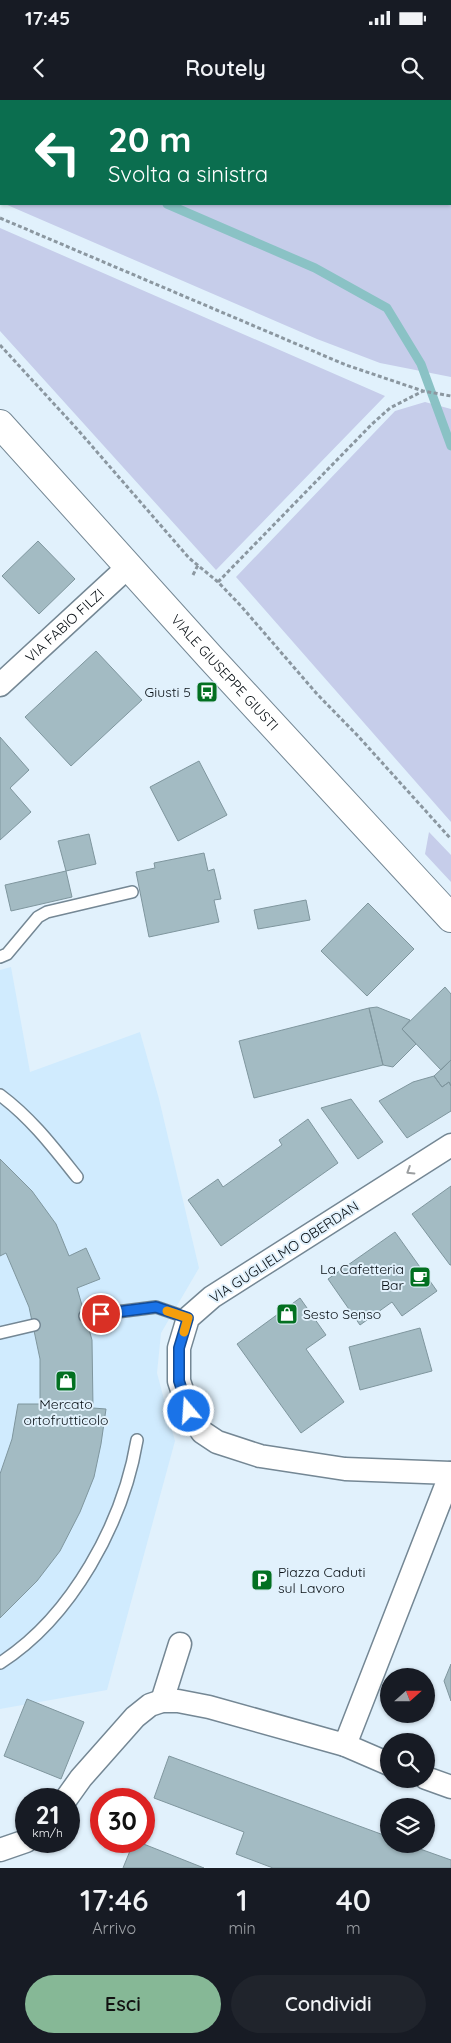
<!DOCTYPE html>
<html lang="it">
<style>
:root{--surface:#171b24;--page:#20242c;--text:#f1f3f6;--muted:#9ea1a6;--accent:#86b896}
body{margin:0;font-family:Quicksand,sans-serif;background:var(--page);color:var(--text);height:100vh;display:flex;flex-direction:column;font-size:19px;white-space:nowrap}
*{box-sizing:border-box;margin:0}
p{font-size:16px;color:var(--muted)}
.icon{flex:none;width:28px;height:28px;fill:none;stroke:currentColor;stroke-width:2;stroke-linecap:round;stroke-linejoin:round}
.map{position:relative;height:1768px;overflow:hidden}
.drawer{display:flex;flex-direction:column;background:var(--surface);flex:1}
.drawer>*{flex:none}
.top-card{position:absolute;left:0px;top:0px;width:451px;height:105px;box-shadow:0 1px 4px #0004;background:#0b6e4f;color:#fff;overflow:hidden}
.needle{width:32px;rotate:69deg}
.controls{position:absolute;left:380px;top:1568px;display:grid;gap:10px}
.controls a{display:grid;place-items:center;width:55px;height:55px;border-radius:50%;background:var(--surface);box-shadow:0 1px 4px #0004;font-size:25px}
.speed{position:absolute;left:15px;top:1688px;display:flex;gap:10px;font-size:25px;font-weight:700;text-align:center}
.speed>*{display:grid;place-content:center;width:65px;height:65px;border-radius:50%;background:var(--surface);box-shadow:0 1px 4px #0004;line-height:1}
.speed small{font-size:12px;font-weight:400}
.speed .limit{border:8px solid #d22;background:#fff;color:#111}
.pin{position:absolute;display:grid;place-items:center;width:42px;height:42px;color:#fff;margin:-21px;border:2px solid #fff;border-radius:50%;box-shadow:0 1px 5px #0007}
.me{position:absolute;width:55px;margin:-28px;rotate:342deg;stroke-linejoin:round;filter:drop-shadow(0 0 4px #0008)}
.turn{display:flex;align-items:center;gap:18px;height:105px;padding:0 25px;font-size:22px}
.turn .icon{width:65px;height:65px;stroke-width:2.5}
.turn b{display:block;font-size:35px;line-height:42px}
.eta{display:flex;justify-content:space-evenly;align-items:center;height:85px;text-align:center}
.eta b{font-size:30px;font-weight:600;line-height:35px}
.action{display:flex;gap:10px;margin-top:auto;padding:10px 25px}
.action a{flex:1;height:58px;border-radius:30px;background:var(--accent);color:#111;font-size:20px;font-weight:600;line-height:58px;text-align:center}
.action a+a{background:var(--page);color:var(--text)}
.status{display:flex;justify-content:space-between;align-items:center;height:35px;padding:0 25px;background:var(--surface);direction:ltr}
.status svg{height:14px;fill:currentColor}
header{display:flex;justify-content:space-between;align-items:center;height:65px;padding:0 25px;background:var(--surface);font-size:22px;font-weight:600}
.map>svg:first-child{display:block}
.built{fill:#d0ebfe}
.green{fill:#c6cdea}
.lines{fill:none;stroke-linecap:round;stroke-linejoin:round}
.stream{stroke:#8ac2c5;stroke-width:9}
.building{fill:#a3bbc3;stroke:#7f969e}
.lane-casing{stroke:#748794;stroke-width:14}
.street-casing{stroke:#748794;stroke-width:25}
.primary-casing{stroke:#748794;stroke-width:30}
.path{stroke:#8b97a0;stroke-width:3;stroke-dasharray:4 2.5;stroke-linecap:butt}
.lane{stroke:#fff;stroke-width:11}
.street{stroke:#fff;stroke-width:22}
.primary{stroke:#fff;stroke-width:28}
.oneway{stroke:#9c9fa1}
.route-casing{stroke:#114b97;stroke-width:12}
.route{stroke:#1a73e8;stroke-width:9}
.slow{stroke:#f59e0b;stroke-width:9}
.labels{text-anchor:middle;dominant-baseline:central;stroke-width:4;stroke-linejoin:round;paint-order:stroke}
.street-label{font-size:14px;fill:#080f14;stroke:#e1f1fc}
.poi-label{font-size:14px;fill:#080f14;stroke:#e1f1fc;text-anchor:end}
</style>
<div class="status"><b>17:45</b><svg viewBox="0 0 49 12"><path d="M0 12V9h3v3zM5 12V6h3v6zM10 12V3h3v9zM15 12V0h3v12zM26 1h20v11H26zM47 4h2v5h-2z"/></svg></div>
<header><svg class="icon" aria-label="back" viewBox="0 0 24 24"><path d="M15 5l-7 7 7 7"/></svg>Routely<svg class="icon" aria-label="search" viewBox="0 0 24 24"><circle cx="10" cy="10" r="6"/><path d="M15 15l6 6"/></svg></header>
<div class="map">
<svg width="451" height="1768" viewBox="0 0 451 1768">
<rect width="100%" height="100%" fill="#e1f1fc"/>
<path class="built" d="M 11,867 L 30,972 L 140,932 L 159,999 L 199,1168 L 161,1233 L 157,1273 L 175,1341 L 107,1590 L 0,1609 L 0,870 Z"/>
<path class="green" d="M 0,0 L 451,0 L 451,277 L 380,263 L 317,239 L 5,104 L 450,104 L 450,1 L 1,1 L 1,102 Z
M 0,128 L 385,296 L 216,470 L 0,231 Z
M 425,302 L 451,309 L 451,722 L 236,477 L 395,311 Z
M 429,732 L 451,755 L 451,782 L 425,754 Z"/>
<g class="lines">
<path class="stream" d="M 0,31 L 1,31
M 167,104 L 315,168 L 387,208 L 421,264 L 451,346"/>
</g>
<path class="building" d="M 38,441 L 75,479 L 39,514 L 2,476 Z
M 96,551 L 142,600 L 71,666 L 25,617 Z
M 0,637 L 29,670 L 10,688 L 31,712 L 0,740 Z
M 199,661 L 227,715 L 178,741 L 150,687 Z
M 89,734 L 96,764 L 66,771 L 58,741 Z
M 204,753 L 208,771 L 214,769 L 221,799 L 214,800 L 219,822 L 149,837 L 136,772 L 155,768 L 154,763 Z
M 66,771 L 72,797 L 11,811 L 5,785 Z
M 306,800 L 310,820 L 258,829 L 254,810 Z
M 368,803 L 414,849 L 367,896 L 321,851 Z
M 445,887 L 451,894 L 451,960 L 441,970 L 402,929 Z
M 377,907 L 410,920 L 402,929 L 416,944 L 393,967 L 383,965 L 369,908 Z
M 369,908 L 383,965 L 254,998 L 239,941 Z
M 451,960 L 451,986 L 449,982 L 442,987 L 434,976 Z
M 434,976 L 442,987 L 449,982 L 451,986 L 451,1011 L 407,1038 L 379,1001 L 413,982 Z
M 351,999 L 383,1042 L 358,1059 L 321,1008 Z
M 308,1019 L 338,1063 L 221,1146 L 188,1100 L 218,1079 L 223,1087 L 282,1045 L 279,1040 Z
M 0,1059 L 32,1091 L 56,1124 L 69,1156 L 86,1148 L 100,1179 L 77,1188 L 92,1240 L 93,1308 L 106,1309 L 101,1344 L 94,1377 L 80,1412 L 60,1451 L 37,1481 L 0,1518 L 0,1374 L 12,1339 L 18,1304 L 40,1304 L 40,1259 L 29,1207 L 6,1153 L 0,1156 Z
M 451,1086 L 451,1165 L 450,1165 L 412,1114 Z
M 395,1132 L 437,1191 L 402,1216 L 392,1202 L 360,1225 L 328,1179 Z
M 300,1198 L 326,1235 L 306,1249 L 344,1302 L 301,1333 L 237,1244 Z
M 420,1228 L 432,1271 L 360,1290 L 349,1247 Z
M 451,1564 L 451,1601 L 444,1581 Z
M 27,1599 L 84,1622 L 61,1679 L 4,1656 Z
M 169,1656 L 389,1737 L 389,1744 L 406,1744 L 451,1760 L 451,1768 L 273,1768 L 236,1754 L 244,1732 L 154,1698 Z
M 134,1741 L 136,1741 L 204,1768 L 123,1768 Z"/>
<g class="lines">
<g class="lane-casing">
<path id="lane" d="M 0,857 L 7,854 L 38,817 L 47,812 L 132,792
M 0,995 C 31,1018 53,1047 77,1077
M 85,1216 L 156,1207 L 188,1218
M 0,1233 L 34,1225
M 0,1563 C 72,1517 123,1423 137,1340"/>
</g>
<g class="street-casing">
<g id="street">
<path id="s1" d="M 0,585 L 129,466"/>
<path d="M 451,1045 L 212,1197 L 188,1218 L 179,1248 L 179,1281 L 189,1311 L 202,1332 L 217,1342 L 260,1356 L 345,1369 L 451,1373"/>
<path d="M 162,1601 L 180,1544"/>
<path d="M 345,1645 L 389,1664"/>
<path d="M 426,1678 L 451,1687"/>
<path d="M 66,1699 L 81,1678 L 135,1617 L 150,1605 L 162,1601 L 178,1601 L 209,1607 L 345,1645 L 451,1373"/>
<path d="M 0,1750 L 26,1741"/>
</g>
</g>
<g class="primary-casing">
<g id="primary">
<path id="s2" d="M 0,324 L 210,557 L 451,818"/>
</g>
</g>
<path class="path" d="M 0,118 L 346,265 L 423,291 L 451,296
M 0,245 L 78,330 L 189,458 L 218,482 L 241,506 L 317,594 L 358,636 L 451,739
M 193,475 L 198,465
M 218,482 L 372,324 L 390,308 L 423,291"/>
<use href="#lane" class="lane"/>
<use href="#street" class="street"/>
<use href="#primary" class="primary"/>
</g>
<defs><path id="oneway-chevron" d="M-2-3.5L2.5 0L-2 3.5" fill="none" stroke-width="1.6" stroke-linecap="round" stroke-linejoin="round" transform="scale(1.25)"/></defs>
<use class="oneway" href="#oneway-chevron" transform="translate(410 1071) rotate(148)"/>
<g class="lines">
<g class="route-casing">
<path id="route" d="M 101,1214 L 156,1207 L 188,1218 L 179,1248 L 179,1281 L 189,1311"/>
</g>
<use href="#route" class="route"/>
<path class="slow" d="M 167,1211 L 188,1218 L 184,1232"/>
</g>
<defs>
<g id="bus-square" transform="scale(1.125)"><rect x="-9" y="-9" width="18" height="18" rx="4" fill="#037021" stroke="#e1f1fc"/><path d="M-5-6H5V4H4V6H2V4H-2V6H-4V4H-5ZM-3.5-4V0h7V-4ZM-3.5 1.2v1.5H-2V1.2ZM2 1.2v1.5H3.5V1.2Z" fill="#fff"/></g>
<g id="cafe-square" transform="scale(1.125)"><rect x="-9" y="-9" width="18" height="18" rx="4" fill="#037021" stroke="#e1f1fc"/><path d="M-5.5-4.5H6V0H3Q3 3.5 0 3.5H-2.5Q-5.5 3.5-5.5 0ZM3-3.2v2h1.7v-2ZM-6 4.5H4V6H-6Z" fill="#fff"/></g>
<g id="shop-square" transform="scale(1.125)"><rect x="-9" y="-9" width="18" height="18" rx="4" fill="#037021" stroke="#e1f1fc"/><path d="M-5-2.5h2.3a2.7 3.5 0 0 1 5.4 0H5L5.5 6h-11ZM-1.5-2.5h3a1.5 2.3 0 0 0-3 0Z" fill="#fff"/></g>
<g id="parking-square" transform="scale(1.125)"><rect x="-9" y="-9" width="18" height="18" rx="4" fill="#037021" stroke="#e1f1fc"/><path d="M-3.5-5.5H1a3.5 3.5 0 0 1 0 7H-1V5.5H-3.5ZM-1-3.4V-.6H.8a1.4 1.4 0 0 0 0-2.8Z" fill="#fff"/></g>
</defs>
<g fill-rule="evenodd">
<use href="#bus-square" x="207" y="592"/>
<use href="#cafe-square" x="420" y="1177"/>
<use href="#shop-square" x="287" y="1214"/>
<use href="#shop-square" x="66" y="1281"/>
<use href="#parking-square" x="262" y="1480"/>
</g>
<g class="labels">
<g class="street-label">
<text stroke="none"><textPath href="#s1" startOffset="88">VIA FABIO FILZI</textPath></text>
<text stroke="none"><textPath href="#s2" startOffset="335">VIALE GIUSEPPE GIUSTI</textPath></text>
<text transform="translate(284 1152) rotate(-33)">VIA GUGLIELMO OBERDAN</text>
</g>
<g class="poi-label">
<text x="191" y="592">Giusti 5</text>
<text x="404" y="1169">La Cafetteria<tspan x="404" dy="16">Bar</tspan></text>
<text x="303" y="1214" text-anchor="start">Sesto Senso</text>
<text x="66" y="1304" text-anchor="middle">Mercato<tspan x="66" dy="16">ortofrutticolo</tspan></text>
<text x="278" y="1472" text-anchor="start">Piazza Caduti<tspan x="278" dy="16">sul Lavoro</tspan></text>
</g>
</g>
</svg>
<div class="controls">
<a><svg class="needle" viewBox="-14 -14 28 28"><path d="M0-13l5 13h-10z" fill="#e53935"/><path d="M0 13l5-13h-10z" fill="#9ea1a6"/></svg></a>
<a><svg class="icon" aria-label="search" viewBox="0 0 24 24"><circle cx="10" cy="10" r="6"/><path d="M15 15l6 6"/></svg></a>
<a><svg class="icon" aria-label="layers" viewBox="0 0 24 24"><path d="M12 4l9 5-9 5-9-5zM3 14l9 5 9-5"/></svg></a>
</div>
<div class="speed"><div>21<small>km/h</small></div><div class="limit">30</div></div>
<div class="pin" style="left:101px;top:1214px;background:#d93025"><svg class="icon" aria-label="arrive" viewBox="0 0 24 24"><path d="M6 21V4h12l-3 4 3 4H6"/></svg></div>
<svg class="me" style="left:189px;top:1311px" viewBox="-20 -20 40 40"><circle r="17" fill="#1a73e8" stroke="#fff" stroke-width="3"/><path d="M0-11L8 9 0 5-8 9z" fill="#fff"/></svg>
<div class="top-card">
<div class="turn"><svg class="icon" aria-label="left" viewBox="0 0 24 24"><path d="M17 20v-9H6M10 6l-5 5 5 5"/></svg><div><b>20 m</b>Svolta a sinistra</div></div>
</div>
</div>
<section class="drawer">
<div class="eta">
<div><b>17:46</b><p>Arrivo</p></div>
<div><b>1</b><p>min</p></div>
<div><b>40</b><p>m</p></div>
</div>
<div class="action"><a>Esci</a><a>Condividi</a></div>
</section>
